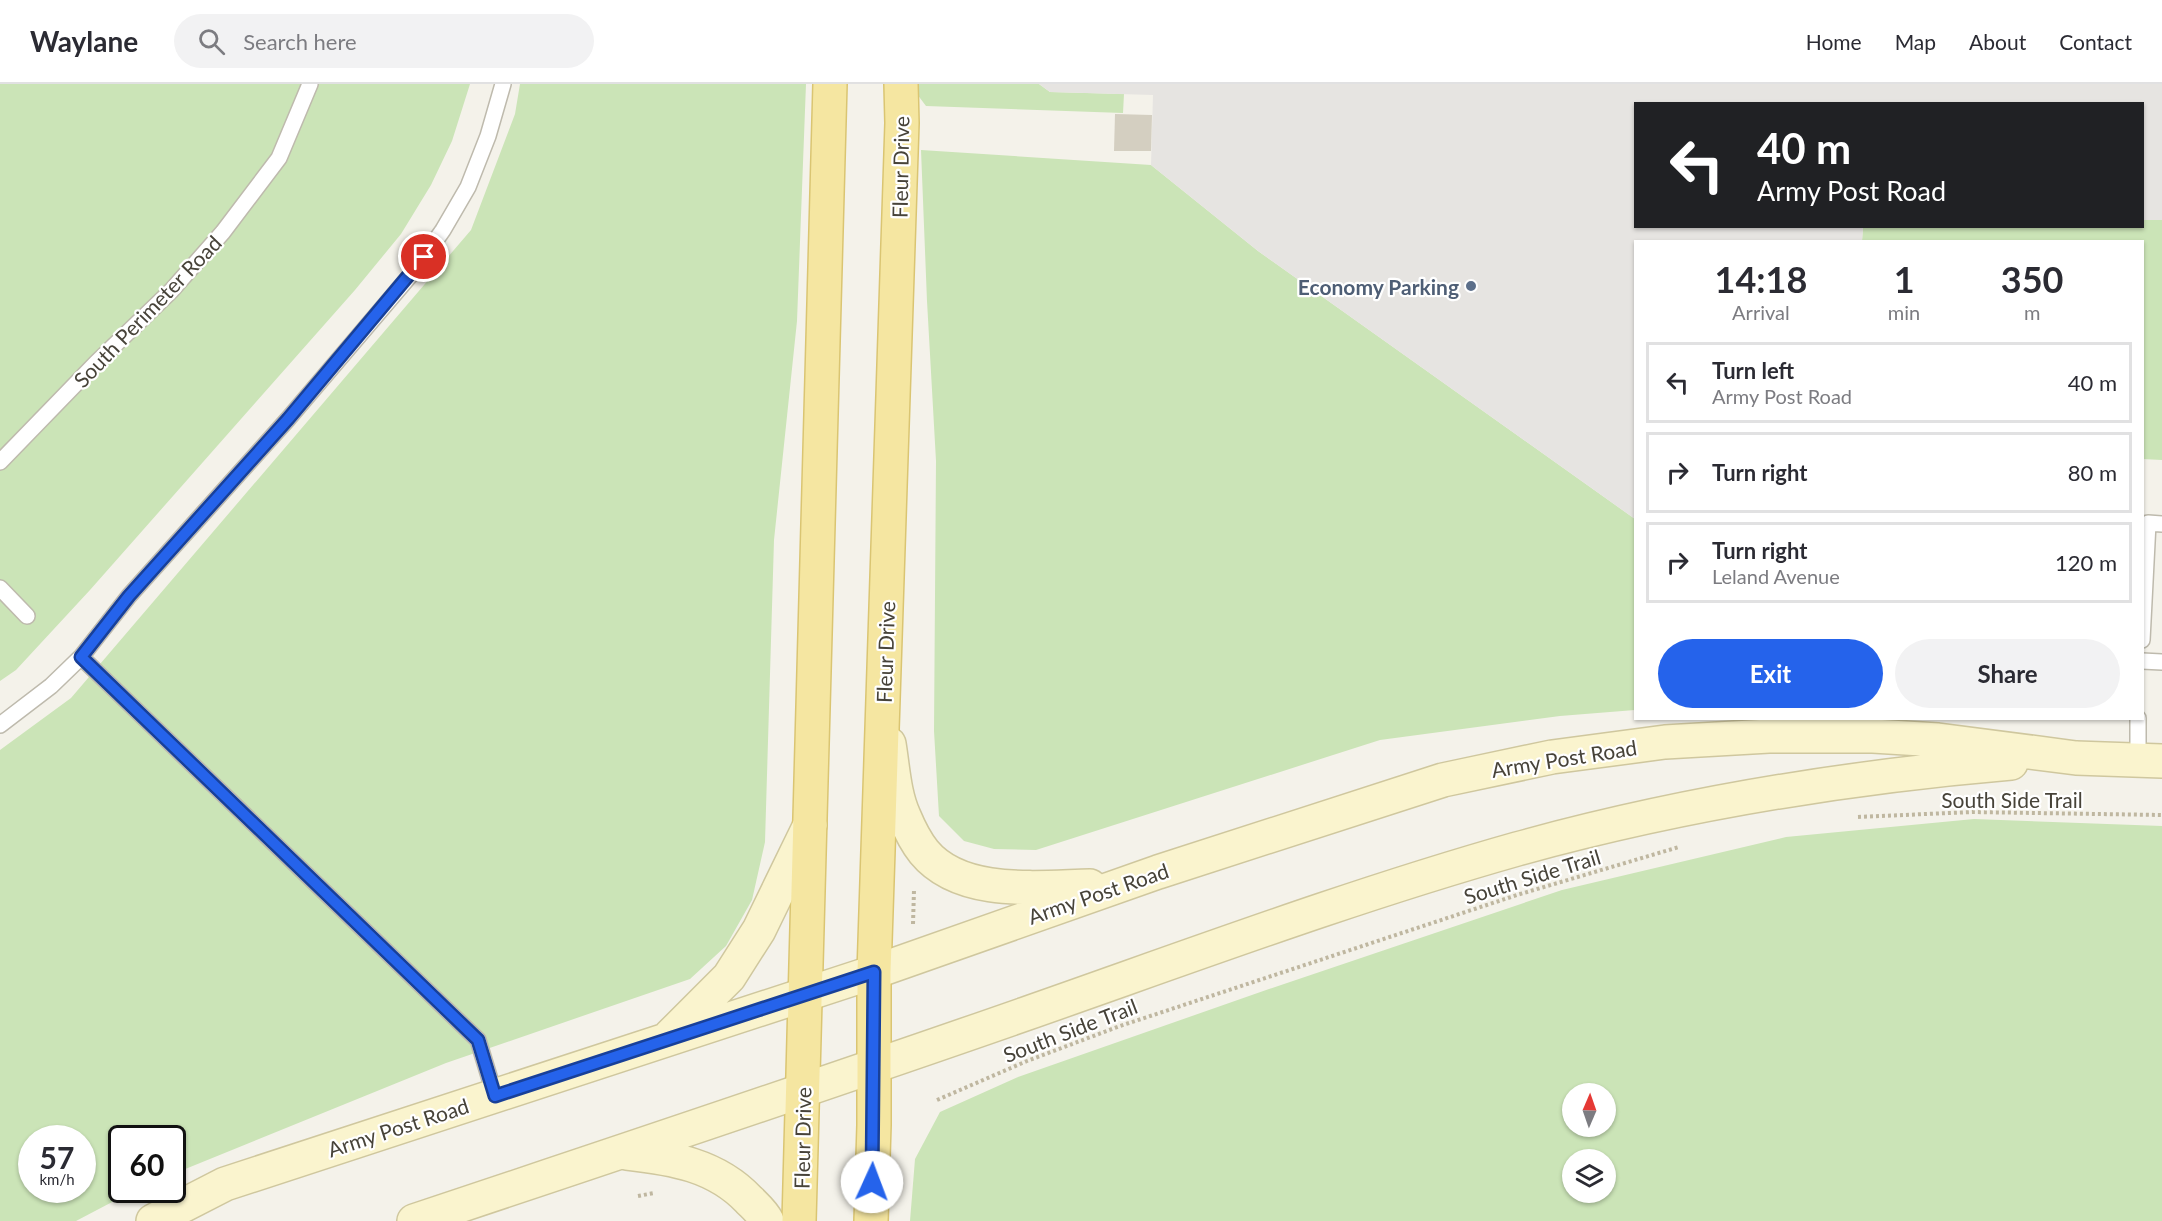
<!DOCTYPE html>
<style>
:root{--surface:#fff;--page:#f2f2f3;--text:#2b2b33;--muted:#7c7c81;--line:#e1e1e2;--accent:#2563eb}
body{margin:0;font-family:Lato,sans-serif;background:var(--page);color:var(--text);height:100vh;display:flex;flex-direction:column;font-size:22px;white-space:nowrap}
*{box-sizing:border-box;margin:0}
p{font-size:20px;color:var(--muted)}
.icon{flex:none;width:33px;height:33px;fill:none;stroke:currentColor;stroke-width:2;stroke-linecap:round;stroke-linejoin:round}
.map{position:relative;flex:1;overflow:hidden}
.side{position:absolute;left:1634px;top:156px;width:510px;height:480px;display:flex;flex-direction:column;background:var(--surface);border-radius:0px;box-shadow:0 2px 4px #0004}
.side>*{flex:none}
.top-card{position:absolute;left:1634px;top:18px;width:510px;height:126px;border-radius:0px;box-shadow:0 2px 4px #0004;background:#202124;color:#fff;overflow:hidden}
.needle{width:39px;rotate:2deg}
.buttons{position:absolute;left:1562px;top:999px;display:grid;gap:12px}
.buttons a{display:grid;place-items:center;width:54px;height:54px;border-radius:50%;background:var(--surface);box-shadow:0 2px 4px #0004;font-size:30px}
.speed{position:absolute;left:18px;top:1041px;display:flex;gap:12px;font-size:30px;font-weight:700;text-align:center}
.speed>*{display:grid;place-content:center;width:78px;height:78px;border-radius:50%;background:var(--surface);box-shadow:0 2px 4px #0004;line-height:1}
.speed small{font-size:15px;font-weight:400}
.speed .limit{border:3px solid #111;border-radius:9px;background:#fff;color:#111}
.pin{position:absolute;display:grid;place-items:center;width:51px;height:51px;color:#fff;margin:-26px;border:3px solid #fff;border-radius:50%;box-shadow:0 2px 6px #0007}
.me{position:absolute;width:66px;margin:-33px;rotate:2deg;stroke-linejoin:round;filter:drop-shadow(0 0 4px #0008)}
.turn{display:flex;align-items:center;gap:21px;height:126px;padding:0 24px;font-size:27px}
.turn .icon{width:78px;height:78px;stroke-width:2.5}
.turn b{display:block;font-size:42px;line-height:51px}
.eta{display:flex;justify-content:space-evenly;align-items:center;height:102px;text-align:center}
.eta b{font-size:36px;font-weight:700;line-height:42px}
.cta{display:flex;gap:12px;margin-top:auto;padding:12px 24px}
.cta a{flex:1;height:69px;border-radius:36px;background:var(--accent);color:#fff;font-size:24px;font-weight:700;line-height:69px;text-align:center}
.cta a+a{background:var(--page);color:var(--text)}
ul{padding:0;list-style:none}
li{display:flex;align-items:center;gap:18px;height:81px;margin:0 12px 9px;padding:0 12px;border:3px solid var(--line);border-radius:0px}
li div{flex:1}
li b{display:block;font-size:22px}
li em{font-style:normal}
header{display:flex;align-items:center;gap:36px;box-sizing:border-box;height:84px;padding:0 30px;background:var(--surface);border-bottom:2px solid var(--line)}
header strong{font-size:28px}
nav{display:flex;gap:33px;margin-inline-start:auto;font-size:21px}
.search{width:420px;height:54px;background:var(--page);display:flex;align-items:center;gap:15px;box-sizing:border-box;padding:0 21px;border-radius:33px;color:var(--muted);font-size:22px}
.map>svg:first-child{display:block}
.green{fill:#cbe4b7;fill-rule:evenodd}
.parking{fill:#e6e4e1}
.building{fill:#d4cfc1}
.lines{fill:none;stroke-linecap:round;stroke-linejoin:round}
.lane-casing{stroke:#bebaad;stroke-width:18}
.secondary-casing{stroke:#cfc79e;stroke-width:36}
.primary-casing{stroke:#dac572;stroke-width:36}
.path{stroke:#bfb7a0;stroke-width:4;stroke-dasharray:3 3;stroke-linecap:butt}
.lane{stroke:#fff;stroke-width:15}
.secondary{stroke:#faf4ce;stroke-width:33}
.primary{stroke:#f5e6a1;stroke-width:33}
.route-casing{stroke:#184099;stroke-width:15}
.route{stroke:#2563eb;stroke-width:10}
.service-dot{fill:#5c6f8a;stroke:#fff;stroke-width:2}
.labels{text-anchor:middle;dominant-baseline:central;stroke-width:4.5;stroke-linejoin:round;paint-order:stroke}
.street-label{font-size:21px;fill:#474339;stroke:#fff}
.service-label{font-size:21px;font-weight:bold;fill:#4e5e75;stroke:#fff;text-anchor:end}
</style>
<header>
<strong>Waylane</strong>
<div class="search"><svg class="icon" aria-label="search" viewBox="0 0 24 24"><circle cx="10" cy="10" r="6"/><path d="M15 15l6 6"/></svg>Search here</div>
<nav><a>Home</a><a>Map</a><a>About</a><a>Contact</a></nav>
</header>
<div class="map">
<svg width="2162" height="1137" viewBox="0 0 2162 1137">
<rect width="100%" height="100%" fill="#f4f2ea"/>
<path class="green" d="M 0,0 L 470,0 L 452,57 L 431,101 L 401,150 L 355,206 L 90,506 L 16,586 L 0,597 Z
M 520,0 L 806,0 L 797,237 L 774,456 L 765,758 L 752,816 L 726,862 L 690,895 L 446,979 L 173,1090 L 172,1054 L 122,1054 L 122,1106 L 135,1106 L 76,1137 L 0,1137 L 0,666 L 71,614 L 471,146 L 515,30 ZM 32,1054 L 82,1054 L 82,1106 L 32,1106 Z
M 917,0 L 1039,0 L 1050,8 L 1124,10 L 1123,29 L 926,22 L 917,10 Z
M 921,66 L 1151,81 L 1258,167 L 1635,435 L 1635,626 L 1560,632 L 1380,656 L 1036,766 L 994,765 L 964,757 L 939,732 L 934,647 L 936,377 L 927,217 Z
M 2142,136 L 2162,136 L 2162,376 L 2142,375 L 2142,158 L 1862,157 L 1863,143 L 2142,142 Z
M 1974,735 L 2162,742 L 2162,1137 L 910,1137 L 915,1075 L 940,1028 L 1018,993 L 1269,905 L 1562,806 L 1786,753 ZM 1572,1010 L 1605,1010 L 1605,1042 L 1572,1042 ZM 1572,1076 L 1605,1076 L 1605,1108 L 1572,1108 Z"/>
<path class="parking" d="M 1039,0 L 2162,0 L 2162,136 L 2142,136 L 2142,20 L 1635,20 L 1635,142 L 1863,143 L 1862,157 L 1635,158 L 1635,435 L 1258,167 L 1151,81 L 1153,11 L 1050,8 Z"/>
<path class="building" d="M 1115,30 L 1152,31 L 1151,67 L 1114,67 Z"/>
<g class="lines">
<g class="lane-casing">
<path id="lane" d="M 0,378 L 96,279 L 171,207 L 223,148 L 279,74 L 310,0
M 0,504 L 27,532
M 2142,556 L 2148,439 L 2162,440
M 81,573 L 478,956 L 495,1012
M 2142,577 L 2162,578
M 2138,634 L 2138,676
M 0,641 L 51,602 L 81,573 L 129,512 L 288,335 L 414,187 L 443,146 L 468,103 L 488,52 L 503,0"/>
</g>
<g class="secondary-casing">
<path id="secondary" d="M 889,660 C 893,684 894,710 904,732 C 909,744 916,758 924,768 C 961,813 1039,803 1090,802
M 670,952 L 729,893 L 759,846 L 810,741
M 627,1069 C 672,1074 716,1081 749,1116 C 756,1123 763,1129 767,1137
M 153,1137 L 225,1100 L 874,888 L 1158,788 L 1443,696 L 1552,673 L 1665,658 L 1769,652 L 1873,652 L 1938,656 L 2076,674 L 2162,677
M 414,1137 C 618,1069 822,1001 1025,930 C 1188,873 1351,812 1517,765 C 1676,721 1847,693 2011,679"/>
</g>
<g class="primary-casing">
<path id="primary" d="M 799,1137 L 830,0
M 871,1137 L 874,1041 L 874,888 L 902,39 L 901,0"/>
</g>
<path class="path" d="M 1858,733 L 1972,728 L 2162,731
M 913,840 L 914,806
M 937,1016 L 1027,977 L 1120,942 L 1517,811 L 1679,763
M 638,1112 L 654,1109"/>
<use href="#lane" class="lane"/>
<use href="#secondary" class="secondary"/>
<use href="#primary" class="primary"/>
</g>
<g class="lines">
<g class="route-casing">
<path id="route" d="M 424,173 L 288,335 L 129,512 L 81,573 L 478,956 L 495,1012 L 874,888 L 872,1098"/>
</g>
<use href="#route" class="route"/>
</g>
<circle class="service-dot" cx="1471" cy="202" r="6"/>
<g class="labels">
<g class="street-label">
<text transform="translate(900 83) rotate(-89)">Fleur Drive</text>
<text transform="translate(147 227) rotate(-46)">South Perimeter Road</text>
<text transform="translate(885 568) rotate(-88)">Fleur Drive</text>
<text transform="translate(1564 674) rotate(-9)">Army Post Road</text>
<text x="2012" y="715">South Side Trail</text>
<text transform="translate(1532 792) rotate(-17)">South Side Trail</text>
<text transform="translate(1098 809) rotate(-19)">Army Post Road</text>
<text transform="translate(1070 946) rotate(-21)">South Side Trail</text>
<text transform="translate(398 1043) rotate(-18)">Army Post Road</text>
<text transform="translate(802 1054) rotate(-89)">Fleur Drive</text>
</g>
<g class="service-label">
<text x="1459" y="202">Economy Parking</text>
</g>
</g>
</svg>
<div class="buttons">
<a><svg class="needle" viewBox="-14 -14 28 28"><path d="M0-13l5 13h-10z" fill="#e53935"/><path d="M0 13l5-13h-10z" fill="#7c7c81"/></svg></a>
<a><svg class="icon" aria-label="layers" viewBox="0 0 24 24"><path d="M12 4l9 5-9 5-9-5zM3 14l9 5 9-5"/></svg></a>
</div>
<div class="speed"><div>57<small>km/h</small></div><div class="limit">60</div></div>
<div class="pin" style="left:424px;top:173px;background:#d93025"><svg class="icon" aria-label="arrive" viewBox="0 0 24 24"><path d="M6 21V4h12l-3 4 3 4H6"/></svg></div>
<svg class="me" style="left:872px;top:1098px" viewBox="-20 -20 40 40"><circle r="19" fill="#fff"/><path d="M0-13L10 11 0 6-10 11z" fill="#2563eb"/></svg>
<div class="top-card">
<div class="turn"><svg class="icon" aria-label="left" viewBox="0 0 24 24"><path d="M17 20v-9H6M10 6l-5 5 5 5"/></svg><div><b>40 m</b>Army Post Road</div></div>
</div>
<section class="side">
<div class="eta">
<div><b>14:18</b><p>Arrival</p></div>
<div><b>1</b><p>min</p></div>
<div><b>350</b><p>m</p></div>
</div>
<ul>
<li><svg class="icon" aria-label="left" viewBox="0 0 24 24"><path d="M17 20v-9H6M10 6l-5 5 5 5"/></svg><div><b>Turn left</b><p>Army Post Road</p></div><em>40 m</em></li>
<li><svg class="icon" aria-label="right" viewBox="0 0 24 24"><path d="M7 20v-9h11M14 6l5 5-5 5"/></svg><div><b>Turn right</b></div><em>80 m</em></li>
<li><svg class="icon" aria-label="right" viewBox="0 0 24 24"><path d="M7 20v-9h11M14 6l5 5-5 5"/></svg><div><b>Turn right</b><p>Leland Avenue</p></div><em>120 m</em></li>
</ul>
<div class="cta"><a>Exit</a><a>Share</a></div>
</section>
</div>
